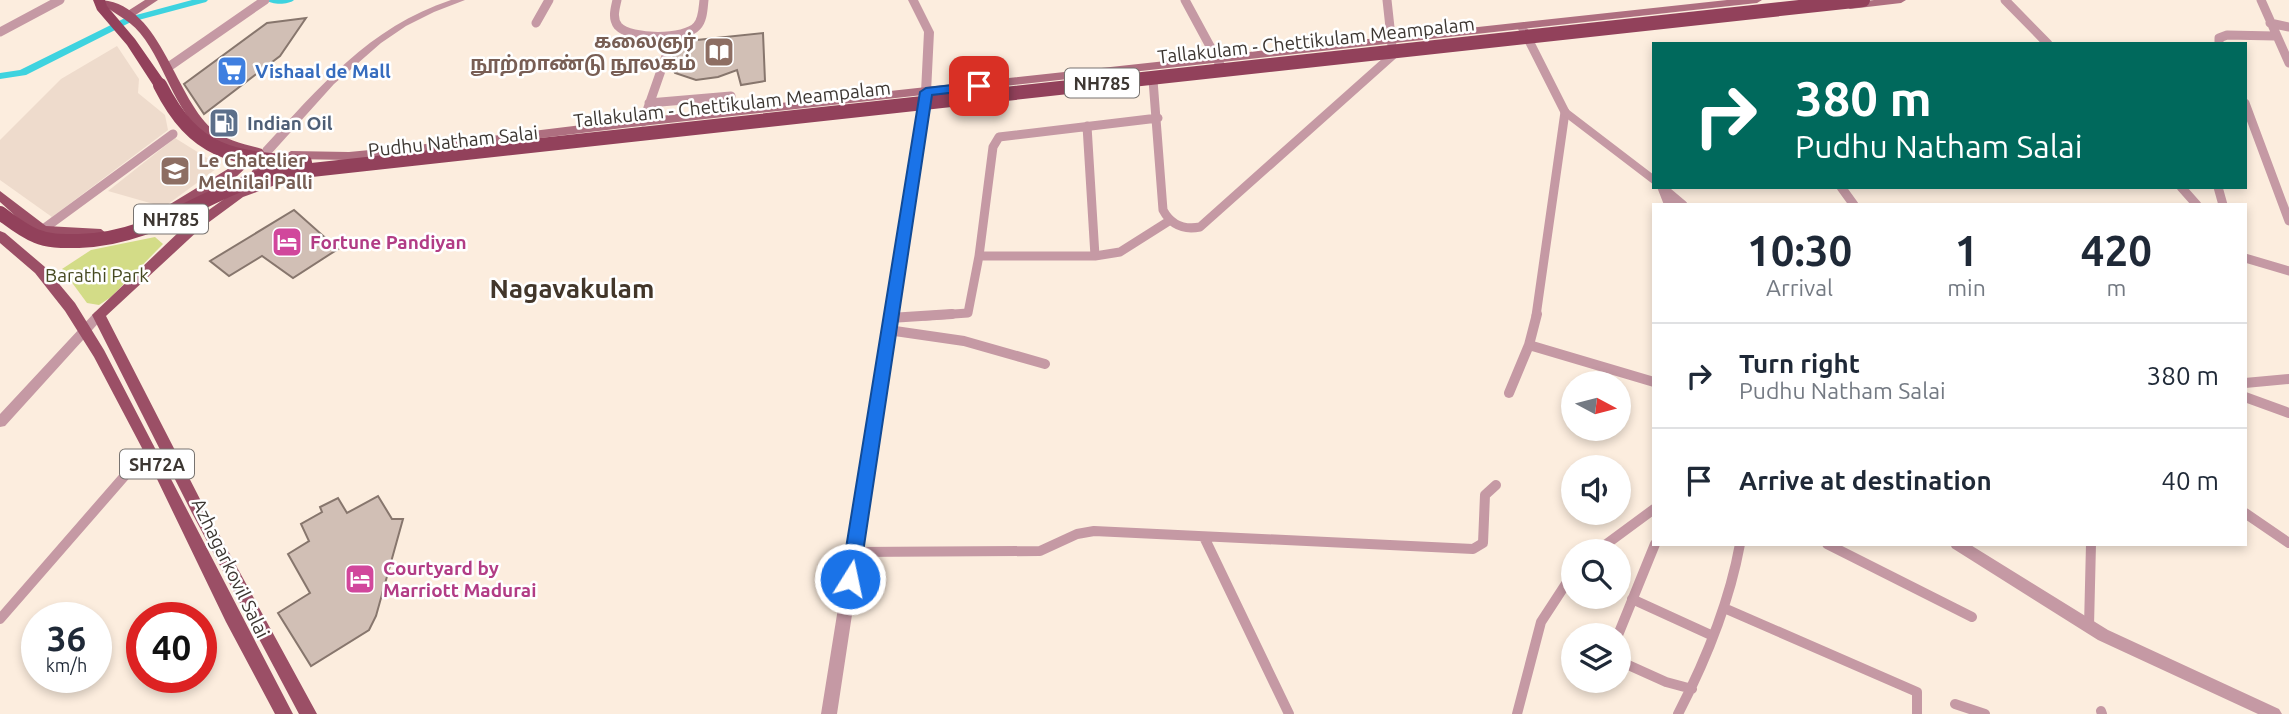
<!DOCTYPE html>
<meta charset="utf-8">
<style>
:root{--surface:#fff;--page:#f6f6f7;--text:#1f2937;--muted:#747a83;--line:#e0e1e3}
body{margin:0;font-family:Ubuntu,"Noto Sans Tamil",sans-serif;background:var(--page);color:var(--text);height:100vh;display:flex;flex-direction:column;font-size:26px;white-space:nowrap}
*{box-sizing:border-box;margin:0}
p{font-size:23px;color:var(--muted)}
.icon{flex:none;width:38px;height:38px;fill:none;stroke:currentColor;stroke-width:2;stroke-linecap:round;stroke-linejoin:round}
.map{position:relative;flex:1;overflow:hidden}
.sheet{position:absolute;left:1652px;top:203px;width:595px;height:343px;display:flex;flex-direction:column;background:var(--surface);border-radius:0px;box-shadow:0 4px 10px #0003}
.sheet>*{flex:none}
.banner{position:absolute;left:1652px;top:42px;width:595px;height:147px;border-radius:0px;box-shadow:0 4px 10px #0003;background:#00695c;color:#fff;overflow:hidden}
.needle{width:46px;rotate:97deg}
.controls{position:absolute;left:1561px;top:371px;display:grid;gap:14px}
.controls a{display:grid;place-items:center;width:70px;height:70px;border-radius:50%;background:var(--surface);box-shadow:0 4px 10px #0003;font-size:35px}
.speed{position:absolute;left:21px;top:602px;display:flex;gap:14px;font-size:35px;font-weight:700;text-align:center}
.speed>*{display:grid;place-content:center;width:91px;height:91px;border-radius:50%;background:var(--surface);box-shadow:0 4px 10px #0003;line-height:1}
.speed small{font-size:18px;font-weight:400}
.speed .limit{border:10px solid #d22;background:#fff;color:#111}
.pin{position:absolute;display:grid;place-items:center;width:60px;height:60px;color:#fff;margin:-30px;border-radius:14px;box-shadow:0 4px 10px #0006}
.me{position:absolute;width:77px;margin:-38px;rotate:10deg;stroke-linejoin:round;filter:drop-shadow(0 0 5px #0008)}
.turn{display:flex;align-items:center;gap:24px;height:147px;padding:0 28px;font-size:32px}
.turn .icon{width:91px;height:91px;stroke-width:2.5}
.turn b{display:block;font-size:49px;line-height:60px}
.eta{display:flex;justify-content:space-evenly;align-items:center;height:119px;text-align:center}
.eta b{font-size:42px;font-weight:700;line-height:49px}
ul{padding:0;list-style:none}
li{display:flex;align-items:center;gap:21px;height:105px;padding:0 28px;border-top:2px solid var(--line)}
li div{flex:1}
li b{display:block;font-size:26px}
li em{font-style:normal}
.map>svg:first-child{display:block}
.education{fill:#eedbcc}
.green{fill:#d3dc87}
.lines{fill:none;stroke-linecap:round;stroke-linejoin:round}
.canal{fill:#3ed3df;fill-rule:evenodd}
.building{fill:#d1bfb5;stroke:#87766d;stroke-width:2}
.minor-far1{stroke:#c599a4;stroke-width:9}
.minor{stroke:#c599a4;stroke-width:10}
.tertiary{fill:#c599a4;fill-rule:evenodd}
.secondary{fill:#ae6f80;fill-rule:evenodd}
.primary{fill:#9b4f66;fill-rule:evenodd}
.trunk{fill:#92415b;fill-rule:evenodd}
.trunk-bridge{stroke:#92415b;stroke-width:14}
.route{fill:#1a73e8;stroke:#114b97;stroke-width:2}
.labels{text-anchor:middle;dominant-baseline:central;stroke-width:5;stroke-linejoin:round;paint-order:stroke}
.shield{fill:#fff;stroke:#777370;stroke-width:2}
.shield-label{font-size:18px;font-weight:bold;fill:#3d3732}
.street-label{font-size:19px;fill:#3d3732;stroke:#fff}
.education-label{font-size:19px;font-weight:bold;fill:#785e54;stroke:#fff;text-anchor:end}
.shop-label{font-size:19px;font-weight:bold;fill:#366cbe;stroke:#fff;text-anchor:start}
.service-label{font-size:19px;font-weight:bold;fill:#4e5e75;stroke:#fff;text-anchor:start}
.hotel-label{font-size:19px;font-weight:bold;fill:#b23c85;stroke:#fff;text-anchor:start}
.park-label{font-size:19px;fill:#474a22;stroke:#fff}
.district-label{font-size:26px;font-weight:bold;fill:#42362a;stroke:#fff}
</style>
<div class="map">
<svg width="2289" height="714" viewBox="0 0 2289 714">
<rect width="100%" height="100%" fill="#fcedde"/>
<path class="education" d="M 117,46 L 139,79 L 138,93 L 165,115 L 168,130 L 52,217 L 0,180 L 0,140 L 61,79 Z
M 175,138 L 220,166 L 164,207 L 108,191 Z"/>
<path class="green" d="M 155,237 L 163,244 L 111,297 L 99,305 L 87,303 L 62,269 L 91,250 Z"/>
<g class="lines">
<path class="canal" d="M 192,0 L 208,0 L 206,2 L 131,22 L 26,75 L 0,79 L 0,73 L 20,70 L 125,18 Z
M 266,0 L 294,0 C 288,5 272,5 266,0 Z"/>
</g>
<path class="building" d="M 306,18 L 280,56 L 204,114 L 184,84 L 267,23 Z
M 763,33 L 765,81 L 741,85 L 737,70 L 718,77 L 696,80 L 675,73 L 671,64 L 678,42 Z
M 294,210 L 338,249 L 293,278 L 262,256 L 229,276 L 210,261 Z
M 378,496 L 392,519 L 403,519 L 376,616 L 369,630 L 311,666 L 278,613 L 310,593 L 288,554 L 309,541 L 301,524 L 322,512 L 320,507 L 338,498 L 347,513 Z"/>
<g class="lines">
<path class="minor-far1" d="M 617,0 C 615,9 612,18 618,26 C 631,40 685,40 697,26 C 703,20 703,8 704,0
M 1185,0 L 1224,72
M 2005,0 L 2048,44
M 2261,0 L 2289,63
M 536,23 L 549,0
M 2270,23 L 2289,27
M 0,32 L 60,0
M 2219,44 L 2219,38 L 2227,35 L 2275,36
M 167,68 L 265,0
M 1153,80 L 1163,210 C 1171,225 1184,230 1200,227 L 1393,55 L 1387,0
M 649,103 L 731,96
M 2245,103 L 2289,221
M 1158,118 L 999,137 L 993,147 L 979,256 L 1095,256 L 1120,252 L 1169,221
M 643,122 L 671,42
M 1087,126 L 1095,256
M 1841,187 L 1854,205
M 2181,187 L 2197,205
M 2218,187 L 2223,205
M 1664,189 L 1683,205
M 42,230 L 173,134
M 2245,258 L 2289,271
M 925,316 L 968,313 L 979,256
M 1536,316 L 1565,112"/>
<path class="minor" d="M 1537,314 L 1529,345 L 1654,382
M 890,318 L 952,314
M 888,330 L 964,341 L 1045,364
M 2245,383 L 2289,379
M 1509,393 L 1529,345
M 2245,397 L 2289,413
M 2245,513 L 2289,543
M 1204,537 L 1289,714
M 1827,544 L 1972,617
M 1597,551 L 1654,509
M 855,552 L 1040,551 L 1077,534 L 1094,531 L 1473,549 L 1483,543 L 1485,495 L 1496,485
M 1632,599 L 1713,636
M 1724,608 L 1917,692 L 1917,714
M 0,619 L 149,448
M 2089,626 L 2091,544
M 1618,635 L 1655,544
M 1619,643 L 1626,664 L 1666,682 L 1692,689
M 1955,704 L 1985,714
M 2101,711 L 2102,714
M 1517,714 L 1541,622 L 1573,573
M 1678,714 C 1706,660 1729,604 1740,544"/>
<path class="tertiary" d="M 451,0 L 465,0 L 434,12 L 406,26 L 381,43 L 334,84 L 271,154 L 263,154 L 262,151 L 263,148 C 319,88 369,27 451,0 Z
M 908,0 L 918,0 L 934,32 L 931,92 L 837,714 L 821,714 L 921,92 L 924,32 Z
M 1523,26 L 1528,29 L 1569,110 L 1654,175 L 1654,185 L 1561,114 L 1518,29 Z
M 1657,187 L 1668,187 L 1675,205 L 1664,205 Z
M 99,310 L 103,312 L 105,315 L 103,318 L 5,426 L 0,427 L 0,414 L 95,312 Z
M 1950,544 L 1969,544 L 2108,630 L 2279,709 L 2282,714 L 2258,714 L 2098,640 L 1952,548 Z"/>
<path class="secondary" d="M 145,0 L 158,0 L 131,18 L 123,18 L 123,14 Z
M 1727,0 L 1762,0 L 1757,3 L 623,128 L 401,155 L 349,160 L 291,159 L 285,155 L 291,151 L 349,152 L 401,147 L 623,120 Z
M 1874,0 L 1906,0 L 1901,3 L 1850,9 L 1845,6 L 1850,3 Z"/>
<path class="primary" d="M 97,0 C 160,0 173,94 212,129 C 226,141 245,144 262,149 L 264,152 L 262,155 L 258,156 C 245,152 229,150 217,143 C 175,120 168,67 140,33 C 128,18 110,12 97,0 Z
M 246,158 L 252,162 L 237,176 L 170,215 L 162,215 L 160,212 L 162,209 Z
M 260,163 L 266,167 L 257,183 L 290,171 L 296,175 L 294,178 L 243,197 L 201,228 L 106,316 L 202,503 L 317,714 L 299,714 L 192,513 L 92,315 L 182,229 L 234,192 L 250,175 L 256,164 Z
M 0,191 L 46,226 L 101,229 L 107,234 C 100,242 50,239 38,233 C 25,227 12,212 0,202 Z
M 0,231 L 5,233 L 45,267 L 75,303 L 104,350 L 293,714 L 275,714 L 226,622 L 143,450 L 94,357 L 65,311 L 35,273 L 0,243 Z"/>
<path class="trunk" d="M 93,0 L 105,0 L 107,6 L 135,39 L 165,82 L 165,88 L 155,88 L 127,45 L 97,10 Z"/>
<path class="trunk-bridge" d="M 160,85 C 195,154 232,159 305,162
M 0,213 C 11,221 23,231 36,236 C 50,242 65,241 79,241 C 152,239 200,196 266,175 L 1863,0"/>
</g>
<path class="route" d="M 979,82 L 983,83 L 983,89 L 932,95 L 859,579 L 857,584 L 850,587 L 844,584 L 841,579 L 920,92 L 926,88 Z"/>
<defs>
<g id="library-square" transform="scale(1.575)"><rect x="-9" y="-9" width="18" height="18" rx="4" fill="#8d6e63" stroke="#fff"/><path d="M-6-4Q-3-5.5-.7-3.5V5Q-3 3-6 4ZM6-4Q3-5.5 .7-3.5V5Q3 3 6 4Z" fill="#fff"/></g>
<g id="supermarket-square" transform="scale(1.575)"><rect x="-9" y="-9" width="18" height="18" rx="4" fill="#3f7fe0" stroke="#fff"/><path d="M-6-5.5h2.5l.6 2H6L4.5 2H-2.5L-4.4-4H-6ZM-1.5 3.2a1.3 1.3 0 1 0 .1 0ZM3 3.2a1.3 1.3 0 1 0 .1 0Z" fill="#fff"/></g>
<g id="fuel-square" transform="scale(1.575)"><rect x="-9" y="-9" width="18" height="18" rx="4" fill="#5c6f8a" stroke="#fff"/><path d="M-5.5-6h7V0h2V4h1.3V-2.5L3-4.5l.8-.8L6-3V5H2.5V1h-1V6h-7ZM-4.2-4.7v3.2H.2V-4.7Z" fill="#fff"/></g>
<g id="school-square" transform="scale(1.575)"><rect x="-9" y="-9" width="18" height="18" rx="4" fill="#8d6e63" stroke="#fff"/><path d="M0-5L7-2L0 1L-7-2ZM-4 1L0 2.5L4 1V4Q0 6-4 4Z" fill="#fff"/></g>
<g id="hotel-square" transform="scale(1.575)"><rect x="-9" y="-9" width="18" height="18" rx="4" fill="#d1479c" stroke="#fff"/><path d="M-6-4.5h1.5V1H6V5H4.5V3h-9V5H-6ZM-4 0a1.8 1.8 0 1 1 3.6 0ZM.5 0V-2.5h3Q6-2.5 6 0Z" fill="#fff"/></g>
</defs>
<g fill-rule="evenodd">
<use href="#library-square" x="719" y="52"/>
<use href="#supermarket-square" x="232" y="71"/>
<use href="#fuel-square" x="224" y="123"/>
<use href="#school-square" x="175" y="171"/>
<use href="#hotel-square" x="287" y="242"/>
<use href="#hotel-square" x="360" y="579"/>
</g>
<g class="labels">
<g class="shield">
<rect x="1065" y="68.5" width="74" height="29" rx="5"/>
<rect x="134" y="204.5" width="74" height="29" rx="5"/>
<rect x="120" y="449.5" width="74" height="29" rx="5"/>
</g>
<g class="shield-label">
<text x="1102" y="83">NH785</text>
<text x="171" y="219">NH785</text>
<text x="157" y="464">SH72A</text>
</g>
<g class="street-label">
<text transform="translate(1316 40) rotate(-6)">Tallakulam - Chettikulam Meampalam</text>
<text transform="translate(732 104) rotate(-6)">Tallakulam - Chettikulam Meampalam</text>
<text transform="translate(453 141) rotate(-6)">Pudhu Natham Salai</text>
<text transform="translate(231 568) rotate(64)">Azhagarkovil Salai</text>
</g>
<g class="education-label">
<text x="696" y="41">கலைஞர்<tspan x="696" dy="22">நூற்றாண்டு நூலகம்</tspan></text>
<text x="198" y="160" text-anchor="start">Le Chatelier<tspan x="198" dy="22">Melnilai Palli</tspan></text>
</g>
<g class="shop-label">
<text x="255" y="71">Vishaal de Mall</text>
</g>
<g class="service-label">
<text x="247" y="123">Indian Oil</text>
</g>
<g class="hotel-label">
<text x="310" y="242">Fortune Pandiyan</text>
<text x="383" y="568">Courtyard by<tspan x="383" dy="22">Marriott Madurai</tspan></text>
</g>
<g class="park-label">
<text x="97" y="275">Barathi Park</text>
</g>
<g class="district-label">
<text x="572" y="288">Nagavakulam</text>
</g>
</g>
</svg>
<div class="controls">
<a><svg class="needle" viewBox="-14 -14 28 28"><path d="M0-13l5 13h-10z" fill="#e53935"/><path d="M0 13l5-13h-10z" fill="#747a83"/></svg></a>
<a><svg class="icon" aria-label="sound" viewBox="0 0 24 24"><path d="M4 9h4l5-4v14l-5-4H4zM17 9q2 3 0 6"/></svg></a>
<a><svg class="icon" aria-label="search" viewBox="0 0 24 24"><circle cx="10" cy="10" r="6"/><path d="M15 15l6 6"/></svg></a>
<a><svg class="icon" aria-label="layers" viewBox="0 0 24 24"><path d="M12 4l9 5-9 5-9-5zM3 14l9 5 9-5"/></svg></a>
</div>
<div class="speed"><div>36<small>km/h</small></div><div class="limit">40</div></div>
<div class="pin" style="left:979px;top:86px;background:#d93025"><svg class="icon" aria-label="arrive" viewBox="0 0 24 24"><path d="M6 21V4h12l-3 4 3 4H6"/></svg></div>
<svg class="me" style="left:850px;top:579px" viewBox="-20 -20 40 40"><circle r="17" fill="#1a73e8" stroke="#fff" stroke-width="3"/><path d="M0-11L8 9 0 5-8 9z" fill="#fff"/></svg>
<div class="banner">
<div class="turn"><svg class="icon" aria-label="right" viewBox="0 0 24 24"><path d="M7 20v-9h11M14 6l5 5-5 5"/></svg><div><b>380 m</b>Pudhu Natham Salai</div></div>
</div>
<section class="sheet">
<div class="eta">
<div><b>10:30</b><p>Arrival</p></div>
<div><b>1</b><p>min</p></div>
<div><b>420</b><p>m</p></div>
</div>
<ul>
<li><svg class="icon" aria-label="right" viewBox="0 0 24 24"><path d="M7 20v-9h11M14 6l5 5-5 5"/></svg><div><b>Turn right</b><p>Pudhu Natham Salai</p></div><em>380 m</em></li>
<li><svg class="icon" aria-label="arrive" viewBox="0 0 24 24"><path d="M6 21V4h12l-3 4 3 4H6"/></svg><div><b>Arrive at destination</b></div><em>40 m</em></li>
</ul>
</section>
</div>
